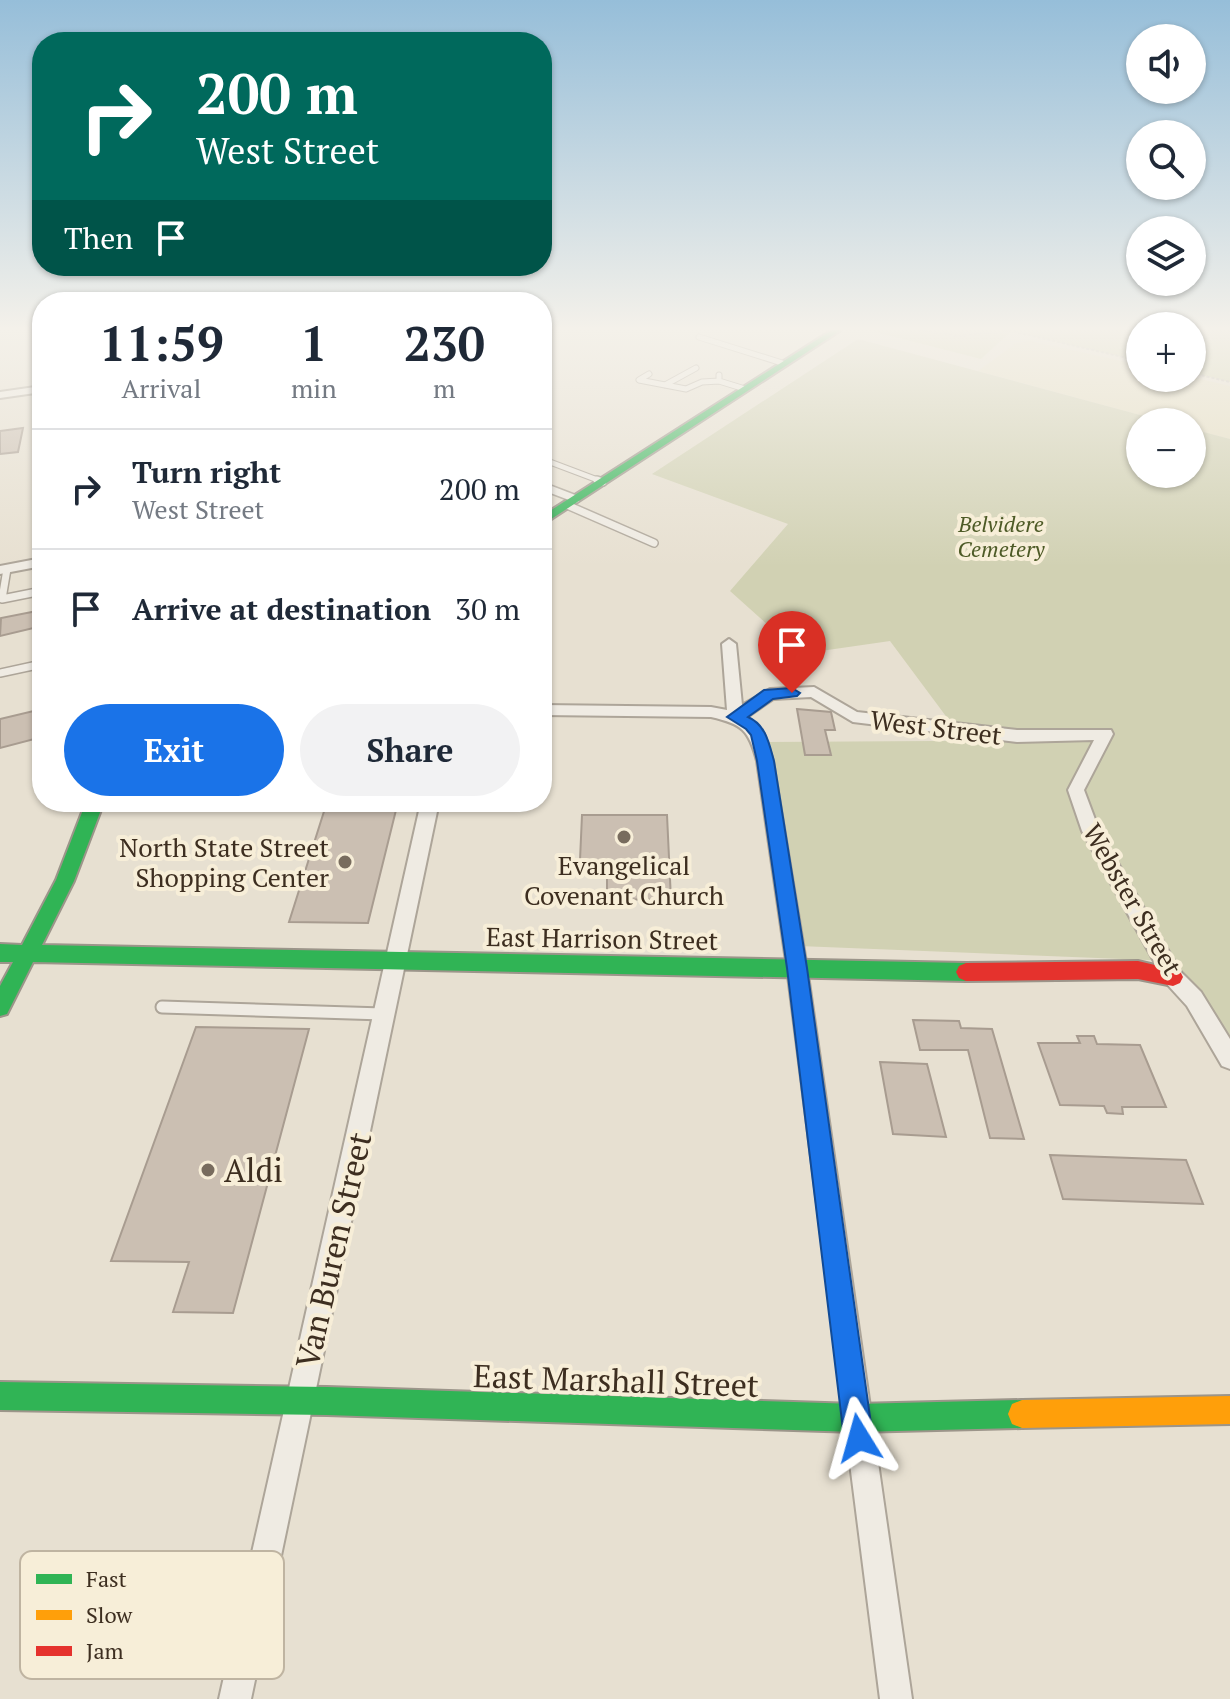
<!DOCTYPE html>
<meta charset="utf-8">
<style>
:root{--surface:#fff;--page:#f2f2f3;--text:#1f2937;--muted:#747a83;--line:#e0e1e3;--accent:#1a73e8}
body{margin:0;font-family:"PT Serif",serif;background:var(--page);color:var(--text);height:100vh;display:flex;flex-direction:column;font-size:30px;white-space:nowrap}
*{box-sizing:border-box;margin:0}
p{font-size:26px;color:var(--muted)}
.icon{flex:none;width:44px;height:44px;fill:none;stroke:currentColor;stroke-width:2;stroke-linecap:round;stroke-linejoin:round}
.map{position:relative;flex:1;overflow:hidden}
.side{position:absolute;left:32px;top:292px;width:520px;height:520px;display:flex;flex-direction:column;background:var(--surface);border-radius:32px;box-shadow:0 2px 6px #0004}
.side>*{flex:none}
.hud{position:absolute;left:32px;top:32px;width:520px;height:244px;border-radius:32px;box-shadow:0 2px 6px #0004;background:#00695c;color:#fff;overflow:hidden}
.buttons{position:absolute;left:1126px;top:24px;display:grid;gap:16px}
.buttons a{display:grid;place-items:center;width:80px;height:80px;border-radius:50%;background:var(--surface);box-shadow:0 2px 6px #0004;font-size:40px}
.pin{position:absolute;display:grid;place-items:center;width:68px;height:68px;color:#fff;margin:-82px -34px;border-radius:50% 50% 50% 0;rotate:-45deg;box-shadow:0 0 8px #0007}
.pin .icon{rotate:45deg}
.me{position:absolute;width:88px;margin:-44px;rotate:352deg;stroke-linejoin:round;filter:drop-shadow(0 0 6px #0008)}
.turn{display:flex;align-items:center;gap:28px;height:168px;padding:0 32px;font-size:36px}
.turn .icon{width:104px;height:104px;stroke-width:2.5}
.turn b{display:block;font-size:56px;line-height:68px}
.then{display:flex;align-items:center;height:76px;padding:0 32px;background:#0003;gap:16px;font-size:30px}
.eta{display:flex;justify-content:space-evenly;align-items:center;height:136px;text-align:center}
.eta b{font-size:48px;font-weight:700;line-height:56px}
.button{display:flex;gap:16px;margin-top:auto;padding:16px 32px}
.button a{flex:1;height:92px;border-radius:48px;background:var(--accent);color:#fff;font-size:32px;font-weight:700;line-height:92px;text-align:center}
.button a+a{background:var(--page);color:var(--text)}
ul{padding:0;list-style:none}
li{display:flex;align-items:center;gap:24px;height:120px;padding:0 32px;border-top:2px solid var(--line)}
li div{flex:1}
li b{display:block;font-size:30px}
li em{font-style:normal}
.map>svg:first-child{display:block}
.farmland{fill:#e6dfc2}
.green{fill:#d6d7b3}
.cemetery{fill:#d1d1b3}
.building{fill:#cbbfb2;stroke:#a89c90;stroke-width:2}
.lines{fill:none;stroke-linecap:round;stroke-linejoin:round}
.lane-far2-casing{stroke:#ada599;stroke-width:7}
.lane-far1-casing{stroke:#ada599;stroke-width:10}
.lane-casing{stroke:#ada599;stroke-width:15}
.street-casing{stroke:#ada599;stroke-width:4}
.fast-casing{stroke:#9c958a;stroke-width:4}
.slow-casing{stroke:#9c958a;stroke-width:4}
.jam-casing{stroke:#9c958a;stroke-width:4}
.path{stroke:#c8c2b9;stroke-width:2;stroke-dasharray:3 2;stroke-linecap:butt}
.lane-far2{stroke:#efebe3;stroke-width:5}
.lane-far1{stroke:#efebe3;stroke-width:7}
.lane{stroke:#efebe3;stroke-width:11}
.street{fill:#efebe3;fill-rule:evenodd}
.fast{fill:#30b455;fill-rule:evenodd}
.slow{fill:#ff9f0a;fill-rule:evenodd}
.jam{fill:#e5322d;fill-rule:evenodd}
.route{fill:#1a73e8;stroke:#114b97;stroke-width:2}
.poi-dot{fill:#786c5e;stroke:#f7eed8;stroke-width:3}
.labels{text-anchor:middle;dominant-baseline:central;stroke-width:8;stroke-linejoin:round;paint-order:stroke}
.far-park-label{font-size:22px;font-style:italic;fill:#4d5a26;stroke:#f7eed8}
.street-label{font-size:26px;fill:#3d2e20;stroke:#f7eed8}
.poi-label{font-size:26px;fill:#3d2e20;stroke:#f7eed8;text-anchor:end}
.near-poi-label{font-size:32px;fill:#3d2e20;stroke:#f7eed8;text-anchor:start}
.near-street-label{font-size:32px;fill:#3d2e20;stroke:#f7eed8}
.key{fill:#f7eed8;stroke:#bfb4a1;stroke-width:2}
.key-label{font-size:22px;fill:#3d2e20}
</style>
<div class="map">
<svg width="1230" height="1699" viewBox="0 0 1230 1699">
<rect width="100%" height="100%" fill="#e7e0d1"/>
<path class="farmland" d="M 1030,341 L 1140,365 L 1140,378 L 1192,377 L 1230,386 L 1230,439 L 1192,429 L 1192,422 L 1166,422 L 978,371 L 1016,343 Z"/>
<path class="green" d="M 868,330 L 1140,330 L 1140,361 L 1011,331 L 981,359 Z
M 1192,330 L 1230,330 L 1230,382 L 1192,373 Z"/>
<path class="cemetery" d="M 858,339 L 1166,422 L 1140,422 L 1140,474 L 1192,474 L 1192,429 L 1230,439 L 1230,1054 L 1173,961 L 799,946 L 767,742 L 1096,740 L 951,723 L 890,641 L 800,654 L 730,591 L 788,524 L 652,474 Z"/>
<path class="building" d="M 23,428 L 18,452 L 0,454 L 0,431 Z
M 42,610 L 42,626 L 0,636 L 1,618 Z
M 42,709 L 42,737 L 0,748 L 0,719 Z
M 797,709 L 831,712 L 835,730 L 825,730 L 831,755 L 805,755 Z
M 327,802 L 398,802 L 368,923 L 289,922 Z
M 582,815 L 667,815 L 671,900 L 607,899 L 607,860 L 580,860 Z
M 913,1020 L 959,1021 L 961,1028 L 992,1029 L 1024,1139 L 990,1138 L 968,1050 L 920,1050 Z
M 196,1027 L 309,1029 L 233,1313 L 173,1312 L 189,1262 L 111,1261 Z
M 1077,1036 L 1094,1036 L 1097,1044 L 1140,1045 L 1166,1107 L 1122,1107 L 1123,1114 L 1107,1113 L 1104,1106 L 1060,1105 L 1038,1043 L 1080,1043 Z
M 880,1062 L 927,1064 L 946,1137 L 893,1134 Z
M 1050,1155 L 1186,1160 L 1203,1204 L 1063,1199 Z"/>
<g class="lines">
<g class="lane-far2-casing">
<path id="lane-far2" d="M 699,337 L 782,363
M 649,374 L 639,380 L 686,389 L 702,382 L 719,381
M 719,375 L 719,381 L 745,389
M 665,385 L 696,368
M 542,459 L 603,482"/>
</g>
<g class="lane-far1-casing">
<path id="lane-far1" d="M 597,480 L 603,482
M 542,486 L 576,499
M 567,505 L 654,543
M 7,569 L 2,599 L 42,591
M 0,673 L 42,664"/>
</g>
<g class="lane-casing">
<path id="lane" d="M 162,1007 L 383,1014"/>
</g>
<g class="street-casing">
<path id="street" d="M 42,386 L 42,392 L 0,398 L 0,392 Z
M 42,558 L 42,566 L 0,574 L 0,566 Z
M 729,639 L 736,644 L 742,705 L 770,689 L 814,687 L 857,712 L 1017,730 L 1111,730 L 1113,734 L 1084,790 L 1099,830 L 1180,971 L 1201,992 L 1230,1039 L 1230,1069 L 1222,1066 L 1187,1006 L 1166,983 L 1082,831 L 1068,790 L 1094,740 L 1017,742 L 853,722 L 811,697 L 773,699 L 747,717 L 764,734 L 773,761 L 807,968 L 912,1699 L 880,1699 L 787,968 L 757,761 C 749,730 742,724 711,717 L 542,715 L 542,705 L 711,707 L 727,710 L 722,644 Z
M 421,802 L 439,802 L 251,1699 L 219,1699 Z"/>
</g>
<g class="fast-casing">
<path id="fast" d="M 832,330 L 841,330 L 542,525 L 542,516 Z
M 86,802 L 104,802 L 74,881 L 42,945 L 966,963 L 973,966 L 976,972 L 973,978 L 966,981 L 33,962 L 7,1014 L 0,1016 L 0,986 L 13,962 L 0,962 L 0,944 L 22,945 L 56,880 Z
M 0,1382 L 327,1387 L 856,1404 L 1022,1400 L 1032,1404 L 1036,1414 L 1032,1424 L 1022,1428 L 856,1432 L 327,1415 L 0,1410 Z"/>
</g>
<g class="slow-casing">
<path id="slow" d="M 1230,1396 L 1230,1424 L 1022,1428 L 1012,1424 L 1008,1414 L 1012,1404 L 1022,1400 Z"/>
</g>
<g class="jam-casing">
<path id="jam" d="M 1138,961 L 1180,971 L 1183,977 L 1180,983 L 1173,986 L 1138,979 L 966,981 L 959,978 L 956,972 L 959,966 L 966,963 Z"/>
</g>
<path class="path" d="M 919,330 L 958,336 L 1011,331 L 1140,361
M 1192,373 L 1230,382"/>
<use href="#lane-far2" class="lane-far2"/>
<use href="#lane-far1" class="lane-far1"/>
<use href="#lane" class="lane"/>
<use href="#street" class="street"/>
<use href="#fast" class="fast"/>
<use href="#slow" class="slow"/>
<use href="#jam" class="jam"/>
</g>
<linearGradient id="sky" x2="0" y2="1"><stop stop-color="#96bed9"/><stop offset="0.58" stop-color="#f4f1ea"/><stop offset="1" stop-color="#f4f1ea" stop-opacity="0"/></linearGradient>
<rect width="1230" height="567" fill="url(#sky)"/>
<path class="route" d="M 792,688 L 800,693 L 797,696 L 773,699 L 748,717 C 766,725 769,743 774,761 L 807,968 L 873,1438 L 869,1448 L 859,1453 L 849,1448 L 844,1438 L 787,968 L 757,761 L 751,735 L 746,729 L 727,717 L 764,690 Z"/>
<g class="poi-dot">
<circle cx="624" cy="837" r="8"/>
<circle cx="345" cy="862" r="8"/>
<circle cx="208" cy="1170" r="8"/>
</g>
<g class="labels">
<g class="far-park-label">
<text x="1001" y="523">Belvidere<tspan x="1001" dy="25">Cemetery</tspan></text>
</g>
<g class="street-label">
<text transform="translate(936 727) rotate(7)">West Street</text>
<text transform="translate(1133 899) rotate(60)">Webster Street</text>
<text transform="translate(602 938) rotate(1)">East Harrison Street</text>
</g>
<g class="poi-label">
<text x="329" y="847">North State Street<tspan x="329" dy="30">Shopping Center</tspan></text>
<text x="624" y="865" text-anchor="middle">Evangelical<tspan x="624" dy="30">Covenant Church</tspan></text>
</g>
<g class="near-poi-label">
<text x="224" y="1170">Aldi</text>
</g>
<g class="near-street-label">
<text transform="translate(333 1250) rotate(-77)">Van Buren Street</text>
<text transform="translate(616 1380) rotate(2)">East Marshall Street</text>
</g>
</g>
<rect x="20" y="1551" width="264" height="128" rx="12" class="key"/>
<rect x="36" y="1574" width="36" height="10" fill="#30b455"/>
<rect x="36" y="1610" width="36" height="10" fill="#ff9f0a"/>
<rect x="36" y="1646" width="36" height="10" fill="#e5322d"/>
<g class="key-label">
<text x="86" y="1587">Fast</text>
<text x="86" y="1623">Slow</text>
<text x="86" y="1659">Jam</text>
</g>
</svg>
<div class="buttons">
<a><svg class="icon" aria-label="sound" viewBox="0 0 24 24"><path d="M4 9h4l5-4v14l-5-4H4zM17 9q2 3 0 6"/></svg></a>
<a><svg class="icon" aria-label="search" viewBox="0 0 24 24"><circle cx="10" cy="10" r="6"/><path d="M15 15l6 6"/></svg></a>
<a><svg class="icon" aria-label="layers" viewBox="0 0 24 24"><path d="M12 4l9 5-9 5-9-5zM3 14l9 5 9-5"/></svg></a>
<a>+</a>
<a>−</a>
</div>
<div class="pin" style="left:792px;top:693px;background:#d93025"><svg class="icon" aria-label="arrive" viewBox="0 0 24 24"><path d="M6 21V4h12l-3 4 3 4H6"/></svg></div>
<svg class="me" style="left:859px;top:1438px" viewBox="-20 -20 40 40"><path d="M0-17L14 15 0 8-14 15z" fill="#1a73e8" stroke="#fff" stroke-width="4"/></svg>
<div class="hud">
<div class="turn"><svg class="icon" aria-label="right" viewBox="0 0 24 24"><path d="M7 20v-9h11M14 6l5 5-5 5"/></svg><div><b>200 m</b>West Street</div></div>
<div class="then">Then<svg class="icon" aria-label="arrive" viewBox="0 0 24 24"><path d="M6 21V4h12l-3 4 3 4H6"/></svg></div>
</div>
<section class="side">
<div class="eta">
<div><b>11:59</b><p>Arrival</p></div>
<div><b>1</b><p>min</p></div>
<div><b>230</b><p>m</p></div>
</div>
<ul>
<li><svg class="icon" aria-label="right" viewBox="0 0 24 24"><path d="M7 20v-9h11M14 6l5 5-5 5"/></svg><div><b>Turn right</b><p>West Street</p></div><em>200 m</em></li>
<li><svg class="icon" aria-label="arrive" viewBox="0 0 24 24"><path d="M6 21V4h12l-3 4 3 4H6"/></svg><div><b>Arrive at destination</b></div><em>30 m</em></li>
</ul>
<div class="button"><a>Exit</a><a>Share</a></div>
</section>
</div>
